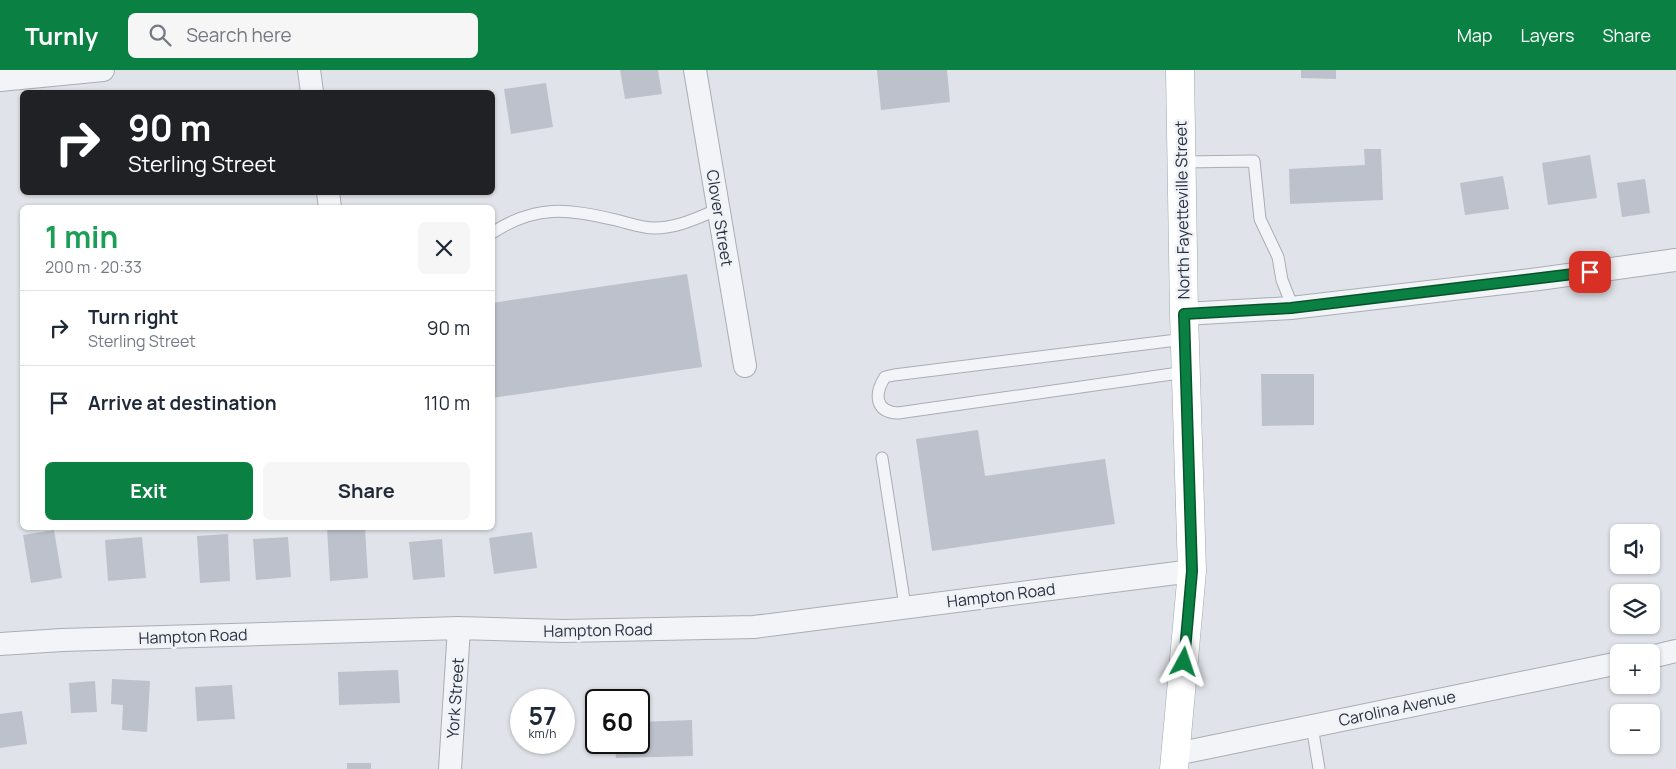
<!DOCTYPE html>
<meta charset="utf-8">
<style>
:root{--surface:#fff;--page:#f6f6f7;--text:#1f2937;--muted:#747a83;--line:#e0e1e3;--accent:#0b8043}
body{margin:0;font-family:Manrope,sans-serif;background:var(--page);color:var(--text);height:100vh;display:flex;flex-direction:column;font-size:19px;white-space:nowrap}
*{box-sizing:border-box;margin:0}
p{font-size:16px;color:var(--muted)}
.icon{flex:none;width:28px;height:28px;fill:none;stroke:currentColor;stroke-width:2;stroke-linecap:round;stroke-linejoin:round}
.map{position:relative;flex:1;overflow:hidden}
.side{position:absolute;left:20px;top:135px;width:475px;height:325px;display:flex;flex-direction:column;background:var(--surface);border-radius:8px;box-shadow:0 1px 4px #0004}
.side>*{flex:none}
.hud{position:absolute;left:20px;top:20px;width:475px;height:105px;border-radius:8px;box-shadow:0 1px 4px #0004;background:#202124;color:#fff;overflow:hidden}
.tools{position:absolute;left:1610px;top:454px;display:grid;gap:10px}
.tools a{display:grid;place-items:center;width:50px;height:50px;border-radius:8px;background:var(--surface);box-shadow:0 1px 4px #0004;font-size:25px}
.speed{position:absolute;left:510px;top:619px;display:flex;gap:10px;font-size:25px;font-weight:700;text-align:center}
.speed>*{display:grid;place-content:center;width:65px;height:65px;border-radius:50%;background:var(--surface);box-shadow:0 1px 4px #0004;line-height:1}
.speed small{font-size:12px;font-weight:400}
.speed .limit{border:2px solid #111;border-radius:8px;background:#fff;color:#111}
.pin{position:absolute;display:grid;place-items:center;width:42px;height:42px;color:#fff;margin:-21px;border-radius:10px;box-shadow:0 2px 8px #0006}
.me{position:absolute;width:55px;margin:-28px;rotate:5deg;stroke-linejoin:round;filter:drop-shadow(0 0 4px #0008)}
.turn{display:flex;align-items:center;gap:18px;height:105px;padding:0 25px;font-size:22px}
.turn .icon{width:65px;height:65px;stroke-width:2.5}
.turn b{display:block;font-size:35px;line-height:42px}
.round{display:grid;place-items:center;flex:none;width:52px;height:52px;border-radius:8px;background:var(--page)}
.overview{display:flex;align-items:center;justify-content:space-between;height:85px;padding:0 25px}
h1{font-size:30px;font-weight:700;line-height:38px;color:#1e9e55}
.primary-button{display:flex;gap:10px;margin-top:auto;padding:10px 25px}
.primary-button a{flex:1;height:58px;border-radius:8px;background:var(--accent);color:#fff;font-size:20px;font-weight:700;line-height:58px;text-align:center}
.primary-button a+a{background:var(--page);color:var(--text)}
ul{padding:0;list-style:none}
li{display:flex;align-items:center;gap:15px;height:75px;padding:0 25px;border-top:1px solid var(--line)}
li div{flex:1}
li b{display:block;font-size:19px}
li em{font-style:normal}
header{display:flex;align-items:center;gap:30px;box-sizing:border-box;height:70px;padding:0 25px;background:var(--accent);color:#fff}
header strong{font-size:24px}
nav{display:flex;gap:28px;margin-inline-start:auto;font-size:18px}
.search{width:350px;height:45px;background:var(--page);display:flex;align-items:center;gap:12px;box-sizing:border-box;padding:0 18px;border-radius:8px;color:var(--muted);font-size:19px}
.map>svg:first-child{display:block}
.building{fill:#bdc1cb}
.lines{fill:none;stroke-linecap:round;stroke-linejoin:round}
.service-casing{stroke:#a9adb6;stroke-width:13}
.minor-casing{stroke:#a9adb6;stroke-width:24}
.primary-casing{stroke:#9fa6b4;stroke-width:29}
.service{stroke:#f2f4f7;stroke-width:11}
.minor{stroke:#f2f4f7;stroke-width:22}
.primary{stroke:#fff;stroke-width:28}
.route-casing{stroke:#07532c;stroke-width:12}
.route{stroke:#0b8043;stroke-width:9}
.labels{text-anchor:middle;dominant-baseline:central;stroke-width:5;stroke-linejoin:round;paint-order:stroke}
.street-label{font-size:16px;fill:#292f40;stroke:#eff2f6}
</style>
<header>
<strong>Turnly</strong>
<div class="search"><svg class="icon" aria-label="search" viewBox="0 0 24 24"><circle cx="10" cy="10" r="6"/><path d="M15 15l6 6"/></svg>Search here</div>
<nav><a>Map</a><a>Layers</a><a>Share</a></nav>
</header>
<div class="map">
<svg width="1676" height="699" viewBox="0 0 1676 699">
<rect width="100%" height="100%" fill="#e0e3e9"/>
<path class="building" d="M 620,0 L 658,0 L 662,24 L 625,29 Z
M 877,0 L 947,0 L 950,32 L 881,40 Z
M 1301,0 L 1336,0 L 1336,9 L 1301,8 Z
M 546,13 L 553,57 L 511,64 L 504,19 Z
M 1364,79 L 1381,79 L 1383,130 L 1290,134 L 1289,99 L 1365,95 Z
M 1590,85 L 1597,128 L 1548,135 L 1542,93 Z
M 1503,106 L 1509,139 L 1465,145 L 1460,113 Z
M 1645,109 L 1650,143 L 1622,147 L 1617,113 Z
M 687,204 L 702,297 L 492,328 L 492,233 Z
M 1261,304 L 1314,304 L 1314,355 L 1262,356 Z
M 978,360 L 985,406 L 1105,389 L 1115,454 L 932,481 L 916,369 Z
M 327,458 L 365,458 L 368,508 L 330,511 Z
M 54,460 L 62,508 L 31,513 L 23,465 Z
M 532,462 L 537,498 L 494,504 L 489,468 Z
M 228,464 L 230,511 L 200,513 L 197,466 Z
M 142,467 L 146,508 L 108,511 L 105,470 Z
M 288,467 L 291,507 L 256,510 L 253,469 Z
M 442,469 L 445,507 L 413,510 L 409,472 Z
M 398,600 L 400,633 L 339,635 L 338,602 Z
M 112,609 L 150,611 L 147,662 L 122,660 L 123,635 L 111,634 Z
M 95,611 L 97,642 L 71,643 L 69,613 Z
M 232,615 L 235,649 L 197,651 L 195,617 Z
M 22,641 L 27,674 L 0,678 L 0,644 Z
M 692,650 L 693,686 L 616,688 L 615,672 L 639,672 L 639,652 Z
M 347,693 L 371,693 L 371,699 L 347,699 Z"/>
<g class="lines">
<g class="service-casing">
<path id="service" d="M 1181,92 L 1254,91 L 1260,149 L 1278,187 L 1282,210 L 1293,238
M 492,163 C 536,134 567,139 616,150 C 628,153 642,158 654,158 C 678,158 697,148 719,139
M 1185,269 L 894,305 L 885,307 C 874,324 875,342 898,343 L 1186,302
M 882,388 L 905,536
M 1312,656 L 1319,699"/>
</g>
<g class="minor-casing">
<path id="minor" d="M 309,0 L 312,22
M 695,0 L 745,296
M 0,10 L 103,0
M 328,122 L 330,138
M 1184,244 L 1291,238 L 1539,209 L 1676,190
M 0,574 L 62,570 L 459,558 L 564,561 L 754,557 L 1192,501
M 1651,587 L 1676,581
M 1176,684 L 1619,593
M 450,699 L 459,558"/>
</g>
<g class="primary-casing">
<path id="primary" d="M 1174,699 L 1192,501 L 1184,244 L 1180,0"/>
</g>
<use href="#service" class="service"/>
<use href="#minor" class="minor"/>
<use href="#primary" class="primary"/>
</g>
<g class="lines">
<g class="route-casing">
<path id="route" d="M 1184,592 L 1192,501 L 1184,244 L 1291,238 L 1590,202"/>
</g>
<use href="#route" class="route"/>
</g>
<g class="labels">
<g class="street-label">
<text transform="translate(1182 140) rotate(-91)">North Fayetteville Street</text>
<text transform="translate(720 148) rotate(81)">Clover Street</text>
<text transform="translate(1001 525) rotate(-7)">Hampton Road</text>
<text transform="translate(598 560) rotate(-1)">Hampton Road</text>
<text transform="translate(193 566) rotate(-2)">Hampton Road</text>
<text transform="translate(455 628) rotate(-86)">York Street</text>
<text transform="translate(1397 638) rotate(-12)">Carolina Avenue</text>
</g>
</g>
</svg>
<div class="tools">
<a><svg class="icon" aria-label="sound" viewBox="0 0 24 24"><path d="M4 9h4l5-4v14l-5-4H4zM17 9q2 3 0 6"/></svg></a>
<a><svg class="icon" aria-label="layers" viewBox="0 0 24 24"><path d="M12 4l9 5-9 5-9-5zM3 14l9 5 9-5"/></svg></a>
<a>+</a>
<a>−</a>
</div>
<div class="speed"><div>57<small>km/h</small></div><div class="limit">60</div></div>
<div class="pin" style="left:1590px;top:202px;background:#d93025"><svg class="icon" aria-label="arrive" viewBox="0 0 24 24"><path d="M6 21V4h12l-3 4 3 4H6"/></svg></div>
<svg class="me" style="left:1184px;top:592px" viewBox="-20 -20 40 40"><path d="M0-17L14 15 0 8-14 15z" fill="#0b8043" stroke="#fff" stroke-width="4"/></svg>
<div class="hud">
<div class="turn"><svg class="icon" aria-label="right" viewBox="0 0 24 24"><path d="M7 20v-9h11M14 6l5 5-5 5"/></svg><div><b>90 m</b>Sterling Street</div></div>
</div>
<section class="side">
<div class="overview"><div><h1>1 min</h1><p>200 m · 20:33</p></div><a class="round"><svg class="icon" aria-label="close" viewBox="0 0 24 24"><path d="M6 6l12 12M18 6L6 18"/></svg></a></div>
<ul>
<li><svg class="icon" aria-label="right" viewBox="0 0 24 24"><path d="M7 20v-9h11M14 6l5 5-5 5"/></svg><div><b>Turn right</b><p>Sterling Street</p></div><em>90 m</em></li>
<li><svg class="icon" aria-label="arrive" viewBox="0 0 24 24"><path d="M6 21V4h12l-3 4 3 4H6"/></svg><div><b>Arrive at destination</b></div><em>110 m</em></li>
</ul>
<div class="primary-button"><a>Exit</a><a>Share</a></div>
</section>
</div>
